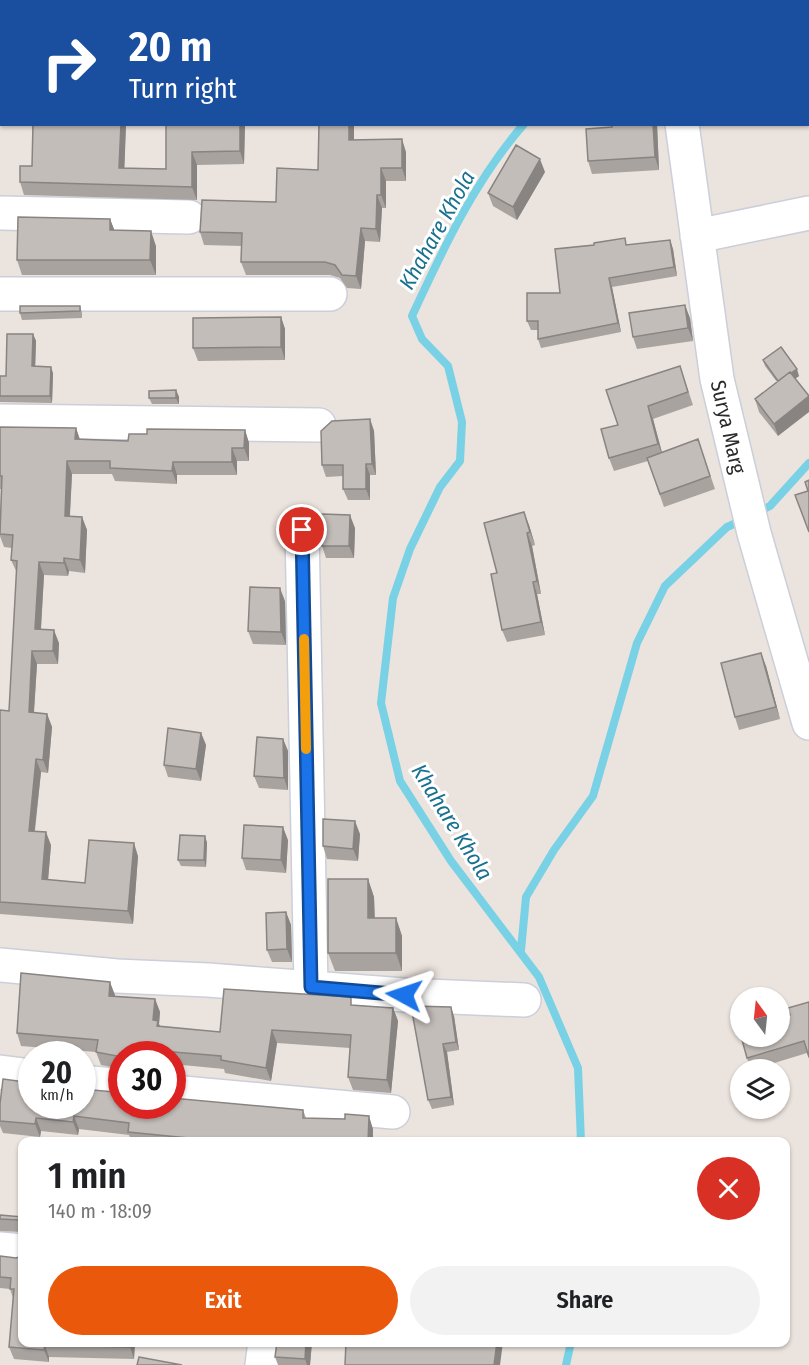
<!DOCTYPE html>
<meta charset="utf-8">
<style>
:root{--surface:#fff;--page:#f2f2f2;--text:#202124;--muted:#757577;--accent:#ea580c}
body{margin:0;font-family:"Fira Sans Condensed",sans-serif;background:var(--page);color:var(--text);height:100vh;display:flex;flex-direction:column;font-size:22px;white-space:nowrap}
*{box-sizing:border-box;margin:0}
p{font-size:20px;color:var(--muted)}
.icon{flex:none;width:33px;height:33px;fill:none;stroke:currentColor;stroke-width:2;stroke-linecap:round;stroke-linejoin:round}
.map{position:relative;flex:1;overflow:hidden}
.drawer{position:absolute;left:18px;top:1137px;width:772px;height:210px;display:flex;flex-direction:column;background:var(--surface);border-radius:12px;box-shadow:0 2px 4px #0004}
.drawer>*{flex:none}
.top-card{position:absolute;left:0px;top:0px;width:810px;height:126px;box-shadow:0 2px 4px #0004;background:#1a4fa0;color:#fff;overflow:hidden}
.needle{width:39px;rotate:345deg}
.tools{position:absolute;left:730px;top:987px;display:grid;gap:12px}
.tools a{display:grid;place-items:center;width:60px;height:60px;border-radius:50%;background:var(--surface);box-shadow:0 2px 4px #0004;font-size:30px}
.speed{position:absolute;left:18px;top:1041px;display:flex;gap:12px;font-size:30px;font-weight:700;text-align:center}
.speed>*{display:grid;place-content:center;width:78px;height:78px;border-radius:50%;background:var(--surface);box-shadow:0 2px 4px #0004;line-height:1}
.speed small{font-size:15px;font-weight:400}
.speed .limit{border:9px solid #d22;background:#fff;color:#111}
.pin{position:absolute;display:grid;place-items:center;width:51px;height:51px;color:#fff;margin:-26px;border:3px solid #fff;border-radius:50%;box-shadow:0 2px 6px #0007}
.me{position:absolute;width:66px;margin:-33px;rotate:275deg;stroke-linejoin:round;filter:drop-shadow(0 0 4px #0008)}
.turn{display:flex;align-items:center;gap:21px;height:126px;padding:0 30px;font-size:27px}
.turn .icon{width:78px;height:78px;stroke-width:2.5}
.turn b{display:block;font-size:42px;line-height:51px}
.round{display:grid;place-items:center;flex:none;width:63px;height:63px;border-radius:32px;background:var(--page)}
.summary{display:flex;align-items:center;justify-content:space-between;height:102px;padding:0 30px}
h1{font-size:36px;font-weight:600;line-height:45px}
.action{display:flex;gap:12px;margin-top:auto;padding:12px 30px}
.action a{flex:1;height:69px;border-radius:36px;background:var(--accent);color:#fff;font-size:24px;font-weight:600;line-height:69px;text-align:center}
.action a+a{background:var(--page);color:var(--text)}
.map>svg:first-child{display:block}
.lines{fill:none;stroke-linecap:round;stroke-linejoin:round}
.stream{stroke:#78d1e4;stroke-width:8}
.minor-casing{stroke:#cbcfda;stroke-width:36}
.minor{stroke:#fff;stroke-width:33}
.wall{fill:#a8a39f}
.shaded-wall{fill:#888482}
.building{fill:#c3bdb9;stroke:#888482;stroke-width:1.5}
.route-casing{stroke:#114b97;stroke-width:15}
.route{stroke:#1a73e8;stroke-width:10}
.slow{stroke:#f59e0b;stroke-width:10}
.labels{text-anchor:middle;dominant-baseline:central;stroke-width:6;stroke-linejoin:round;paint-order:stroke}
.street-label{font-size:21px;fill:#2a2a2a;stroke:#fff}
.water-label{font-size:22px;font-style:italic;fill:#18718f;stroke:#fff}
</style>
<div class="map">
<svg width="809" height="1365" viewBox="0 0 809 1365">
<rect width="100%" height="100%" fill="#ebe3dd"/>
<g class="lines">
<path class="stream" d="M 712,2 L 714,0
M 524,124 C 475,180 443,249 412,316 L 422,339 L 448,366 L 462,422 L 460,461 L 440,487 L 410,549 L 393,598 L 381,703 L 400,781 L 451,861 L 539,977 L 578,1068 L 581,1142
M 756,513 L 770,506 L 809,463
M 521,950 L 526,897 L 554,850 L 593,796 L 637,643 L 665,586 L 727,527 L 743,520
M 566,1365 L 571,1342"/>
<g class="minor-casing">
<path id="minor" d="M 131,0 L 183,2
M 663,0 L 664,2
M 8,2 L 8,0
M 432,2 L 475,0
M 0,91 L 2,77
M 682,124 L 717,379 L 754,533 L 809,723
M 0,213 L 189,217
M 697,236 L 809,213
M 0,294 L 330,294
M 0,421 L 319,425
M 302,530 L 311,987
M 0,965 L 117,976 L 208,980 L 404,995 L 524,1000
M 0,1072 L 32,1076
M 82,1082 L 122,1086
M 172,1092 L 393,1112
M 0,1249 L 22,1251
M 262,1365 L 265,1342"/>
</g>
<use href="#minor" class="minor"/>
</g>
<path class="wall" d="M 33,124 L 126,124 L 124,168 L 166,169 L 166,124 L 245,124 L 244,164 L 197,165 L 197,200 L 24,195 L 20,182 L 32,166 Z
M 319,124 L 354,124 L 354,140 L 406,152 L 406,181 L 386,181 L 386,208 L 382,208 L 380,242 L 365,241 L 361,289 L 347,288 L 340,278 L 330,275 L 246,275 L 241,262 L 242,246 L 204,245 L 200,232 L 276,202 L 318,170 Z
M 657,124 L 659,170 L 592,174 L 588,161 Z
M 545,172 L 517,220 L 493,206 L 488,193 Z
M 110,219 L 114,230 L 156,246 L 156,275 L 22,275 L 17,260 Z
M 670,240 L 673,249 L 677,276 L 612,287 L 621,332 L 541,348 L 538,339 L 538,330 L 531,330 L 527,321 L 560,293 L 627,245 Z
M 80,306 L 82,313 L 82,318 L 22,320 L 20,313 Z
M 281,317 L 285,329 L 285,360 L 198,361 L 193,348 Z
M 690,318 L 693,341 L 637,349 L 633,337 Z
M 33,334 L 36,341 L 35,366 L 53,373 L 52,403 L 0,402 L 0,376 L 6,376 Z
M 763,360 L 799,376 L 795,379 L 778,436 L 759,412 L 755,399 L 777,382 L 765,366 Z
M 680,366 L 693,405 L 653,419 L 662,452 L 698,439 L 715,489 L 664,507 L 648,461 L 614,471 L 609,458 L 618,425 Z
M 176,390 L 179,397 L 179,404 L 152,404 L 149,398 Z
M 370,419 L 374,431 L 376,475 L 370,475 L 370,500 L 348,500 L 343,489 L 343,476 L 326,477 L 322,465 Z
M 0,427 L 76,428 L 80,439 L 128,441 L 147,434 L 245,430 L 249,443 L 249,461 L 237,461 L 237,475 L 177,475 L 177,484 L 115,481 L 112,474 L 72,474 L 70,516 L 82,517 L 87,530 L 85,573 L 69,571 L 68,576 L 44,575 L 41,630 L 59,643 L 58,664 L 37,664 L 34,713 L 47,714 L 52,727 L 48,773 L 41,772 L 35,831 L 51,845 L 48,880 L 85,883 L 138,856 L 133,924 L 0,914 L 0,710 L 9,711 L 17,573 L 11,560 L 12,548 L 4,547 L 0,536 L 1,489 L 0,489 Z
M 529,525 L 535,545 L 532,546 L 541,594 L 537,594 L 545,635 L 507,642 L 502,630 L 497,573 Z
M 355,528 L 354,558 L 326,558 L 322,546 Z
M 285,601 L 286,645 L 253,644 L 248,631 Z
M 766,666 L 780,719 L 739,730 L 735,717 Z
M 201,733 L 206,745 L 201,781 L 168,777 L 164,765 Z
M 283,739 L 288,751 L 288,790 L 259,788 L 254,776 Z
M 360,834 L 358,861 L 327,859 L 323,846 Z
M 205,836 L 207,843 L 206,867 L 181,866 L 178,860 Z
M 288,840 L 286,873 L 246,870 L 242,858 Z
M 368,879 L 374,897 L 375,918 L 396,918 L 402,936 L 402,971 L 335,971 L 328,953 Z
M 286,912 L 291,925 L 292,962 L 272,962 L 267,950 Z
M 115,995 L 115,996 L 155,999 L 160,1012 L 159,1024 L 160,1026 L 220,1032 L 354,1005 L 393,1008 L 398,1021 L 391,1093 L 353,1090 L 348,1077 L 350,1048 L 277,1043 L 271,1081 L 225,1073 L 224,1069 L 172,1064 L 172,1054 L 122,1054 L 122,1069 L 101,1065 L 96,1052 L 21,1046 L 17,1033 Z
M 809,1002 L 809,1059 L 807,1053 L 751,1070 L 747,1058 L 780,1036 L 790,1015 Z
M 411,1006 L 454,1016 L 459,1050 L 447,1052 L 454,1105 L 432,1109 L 428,1100 Z
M 115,1092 L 122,1106 L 303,1110 L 306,1118 L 373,1129 L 373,1142 L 132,1142 L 129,1135 L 79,1129 L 78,1135 L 41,1131 L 40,1137 L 3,1133 L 0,1126 L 0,1104 L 32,1106 Z
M 0,1215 L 22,1217 L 22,1232 L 0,1231 Z
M 0,1256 L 16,1258 L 22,1342 L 135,1342 L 134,1359 L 49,1357 L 49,1362 L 14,1359 L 9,1347 L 13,1298 L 10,1289 L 0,1288 Z
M 312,1342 L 310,1365 L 278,1365 L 275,1357 Z"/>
<path class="shaded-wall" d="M 121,124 L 126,124 L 124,181 L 119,168 Z
M 240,124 L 245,124 L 244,164 L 240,151 Z
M 349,124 L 354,124 L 354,153 L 349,140 Z
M 653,124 L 657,124 L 659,170 L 655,157 Z
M 402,139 L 406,152 L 406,181 L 402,168 Z
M 192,152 L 197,165 L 197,200 L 192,187 Z
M 540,159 L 545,172 L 517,220 L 513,207 Z
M 381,168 L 386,181 L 386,208 L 381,195 Z
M 377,195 L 382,208 L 380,242 L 376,229 Z
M 110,219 L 116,234 L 110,230 Z
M 361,228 L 365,241 L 361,289 L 356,276 Z
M 151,231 L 156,246 L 156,275 L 150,260 Z
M 670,240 L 673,249 L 677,276 L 674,267 Z
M 609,278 L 612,287 L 621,332 L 618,323 Z
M 685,305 L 690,318 L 693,341 L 688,328 Z
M 281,317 L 285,329 L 285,360 L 281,347 Z
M 33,334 L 36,341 L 35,373 L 32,366 Z
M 51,367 L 53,373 L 52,403 L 50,396 Z
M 797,369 L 799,376 L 781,388 L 779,382 Z
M 176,390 L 179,397 L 179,404 L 176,398 Z
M 809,396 L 809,412 L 778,436 L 774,424 Z
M 648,406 L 653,419 L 663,457 L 658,444 Z
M 370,419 L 374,431 L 376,475 L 372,464 Z
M 76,428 L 80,441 L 75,439 Z
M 245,430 L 249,443 L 249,461 L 244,448 Z
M 232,448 L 237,461 L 237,475 L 232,462 Z
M 67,461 L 72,474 L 69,529 L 65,516 Z
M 173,462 L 177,475 L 177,484 L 172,471 Z
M 366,464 L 370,475 L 370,500 L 366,489 Z
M 524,512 L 529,525 L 535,545 L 530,532 Z
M 350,515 L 355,528 L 354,558 L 349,546 Z
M 82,517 L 87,530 L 85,573 L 80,560 Z
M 527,533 L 532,546 L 541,594 L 537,581 Z
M 64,558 L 69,571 L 68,576 L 64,563 Z
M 39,562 L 44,575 L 40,642 L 35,629 Z
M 533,582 L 537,594 L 545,635 L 541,622 Z
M 280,588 L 285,601 L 286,645 L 281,632 Z
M 54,630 L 59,643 L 58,664 L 53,651 Z
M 32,651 L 37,664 L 33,725 L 29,712 Z
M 761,653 L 766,666 L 780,719 L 776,707 Z
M 47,714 L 52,727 L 48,773 L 43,760 Z
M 201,733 L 206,745 L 201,781 L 196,769 Z
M 283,739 L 288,751 L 288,790 L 284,778 Z
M 36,759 L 41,772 L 33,844 L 29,831 Z
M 355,821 L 360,834 L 358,861 L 353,849 Z
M 283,827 L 288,840 L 286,873 L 281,860 Z
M 46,832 L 51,845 L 47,892 L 42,879 Z
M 205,836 L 207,843 L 206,867 L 204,860 Z
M 134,843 L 138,856 L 133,924 L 128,911 Z
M 368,879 L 374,897 L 375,937 L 368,918 Z
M 286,912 L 291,925 L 292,962 L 287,949 Z
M 396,918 L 402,936 L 402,971 L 396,953 Z
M 110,982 L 115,995 L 114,1009 L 109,996 Z
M 155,999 L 160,1012 L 159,1024 L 162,1033 L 153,1020 Z
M 451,1007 L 454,1016 L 459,1050 L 456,1042 Z
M 393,1008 L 398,1021 L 391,1093 L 387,1080 Z
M 272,1030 L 277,1043 L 271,1081 L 266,1068 Z
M 443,1044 L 447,1052 L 454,1105 L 451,1097 Z
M 74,1116 L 79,1129 L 78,1135 L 73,1122 Z
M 369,1116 L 373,1129 L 373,1142 L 368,1142 Z
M 36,1118 L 41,1131 L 40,1137 L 35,1124 Z
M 130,1342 L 135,1342 L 134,1359 L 130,1347 Z
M 306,1342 L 312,1342 L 310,1365 L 307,1365 L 305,1359 Z
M 497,1342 L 503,1342 L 500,1365 L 494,1365 Z
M 45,1345 L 49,1357 L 49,1362 L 44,1350 Z"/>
<path class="building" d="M 216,0 L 245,0 L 245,2 L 215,2 Z
M 600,0 L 633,0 L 633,2 L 600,2 Z
M 33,124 L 121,124 L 119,168 L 166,169 L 166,124 L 240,124 L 240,151 L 192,152 L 192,187 L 20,182 L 20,166 L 32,166 Z
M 319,124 L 349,124 L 349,140 L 402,139 L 402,168 L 381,168 L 381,195 L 377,195 L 376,229 L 361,228 L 356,276 L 342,275 L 335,265 L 325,262 L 241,262 L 242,233 L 200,232 L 202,200 L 276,202 L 277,168 L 318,170 Z
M 612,124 L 653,124 L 655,157 L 588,161 L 586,129 L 612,127 Z
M 516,145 L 540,159 L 513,207 L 488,193 Z
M 18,217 L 110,219 L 110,230 L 151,231 L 150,260 L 17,260 Z
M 625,238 L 626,245 L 670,240 L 674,267 L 609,278 L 618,323 L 538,339 L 538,321 L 527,321 L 527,293 L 560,293 L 555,249 L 594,245 L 594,243 Z
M 685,305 L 688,328 L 633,337 L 629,313 Z
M 20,306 L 80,306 L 80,311 L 20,313 Z
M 281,317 L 281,347 L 193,348 L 193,318 Z
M 7,334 L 33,334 L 32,366 L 51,367 L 50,396 L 0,396 L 0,376 L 6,376 Z
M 781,347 L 797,369 L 791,373 L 790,372 L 778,381 L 763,360 Z
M 680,366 L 688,392 L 648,406 L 658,444 L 609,458 L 601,429 L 618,425 L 606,390 Z
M 790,372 L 809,396 L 774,424 L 755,399 Z
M 176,390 L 176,398 L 149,398 L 149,391 Z
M 370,419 L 372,464 L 366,464 L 366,489 L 343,489 L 343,465 L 322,465 L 321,431 L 332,421 Z
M 0,427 L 76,428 L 75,439 L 128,441 L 129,434 L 147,434 L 147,429 L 245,430 L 244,448 L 232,448 L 232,462 L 173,462 L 172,471 L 110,468 L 110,461 L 67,461 L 65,516 L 82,517 L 80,560 L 64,558 L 64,563 L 39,562 L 35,629 L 54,630 L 53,651 L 32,651 L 29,712 L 47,714 L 43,760 L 36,759 L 29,831 L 46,832 L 42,879 L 85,883 L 89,840 L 134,843 L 128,911 L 0,902 L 0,710 L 9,711 L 17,561 L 11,560 L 13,535 L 0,534 L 2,476 L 0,476 Z
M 698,439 L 710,476 L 660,494 L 647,458 Z
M 809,480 L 809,532 L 795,495 L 808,491 L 805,482 Z
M 524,512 L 530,532 L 527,533 L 537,581 L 533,582 L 541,622 L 502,630 L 491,574 L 497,573 L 484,523 Z
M 322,514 L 350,515 L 349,546 L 322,546 Z
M 250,587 L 280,588 L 281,632 L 248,631 Z
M 761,653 L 776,707 L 735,717 L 721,663 Z
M 168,728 L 201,733 L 196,769 L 164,765 Z
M 257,737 L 283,739 L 284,778 L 254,776 Z
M 323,819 L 355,821 L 353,849 L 323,846 Z
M 244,825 L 283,827 L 281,860 L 242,858 Z
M 180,835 L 205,836 L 204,860 L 178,860 Z
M 328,879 L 368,879 L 368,918 L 396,918 L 396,953 L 328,953 Z
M 286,912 L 287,949 L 267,950 L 266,913 Z
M 21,973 L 110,982 L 109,996 L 155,999 L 153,1020 L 158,1021 L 157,1026 L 220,1032 L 224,989 L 351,997 L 351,1005 L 393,1008 L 387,1080 L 348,1077 L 351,1035 L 272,1030 L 266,1068 L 221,1060 L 221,1056 L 162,1051 L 162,1054 L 122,1054 L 122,1057 L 96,1052 L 98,1040 L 17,1033 Z
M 809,1002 L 809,1057 L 804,1041 L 747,1058 L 741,1036 L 780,1036 L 780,1017 L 790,1015 L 788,1008 Z
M 411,1006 L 451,1007 L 456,1042 L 443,1044 L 451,1097 L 428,1100 Z
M 3,1079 L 25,1082 L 32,1080 L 32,1106 L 82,1106 L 82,1089 L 115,1092 L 122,1091 L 122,1106 L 172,1106 L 172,1098 L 303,1110 L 303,1118 L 345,1119 L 345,1114 L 369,1116 L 368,1142 L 229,1142 L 128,1132 L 129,1123 L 74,1116 L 73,1122 L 36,1118 L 35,1124 L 0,1121 L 0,1104 Z
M 0,1215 L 22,1217 L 22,1222 L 20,1220 L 0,1219 Z
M 0,1256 L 16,1258 L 22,1256 L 22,1342 L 130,1342 L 130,1347 L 45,1345 L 44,1350 L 9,1347 L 14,1289 L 10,1289 L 11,1278 L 0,1277 Z
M 277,1342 L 306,1342 L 305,1359 L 275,1357 Z
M 346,1342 L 384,1342 L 466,1345 L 467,1342 L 497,1342 L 494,1365 L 345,1365 Z
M 139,1357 L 182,1365 L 137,1365 Z"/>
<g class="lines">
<g class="route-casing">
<path id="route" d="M 302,530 L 311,987 L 404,995"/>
</g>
<use href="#route" class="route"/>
<path class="slow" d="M 304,639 L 306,749"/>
</g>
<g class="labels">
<g class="street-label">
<text transform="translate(728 427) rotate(77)">Surya Marg</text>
</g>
<g class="water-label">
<text transform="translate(437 230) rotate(-61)">Khahare Khola</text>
<text transform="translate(452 822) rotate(58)">Khahare Khola</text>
</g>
</g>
</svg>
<div class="tools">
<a><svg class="needle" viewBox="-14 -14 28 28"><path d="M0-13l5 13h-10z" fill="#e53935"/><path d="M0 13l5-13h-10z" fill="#757577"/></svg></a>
<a><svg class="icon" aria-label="layers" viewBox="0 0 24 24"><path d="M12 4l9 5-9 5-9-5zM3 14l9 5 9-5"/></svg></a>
</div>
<div class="speed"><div>20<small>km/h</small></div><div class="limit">30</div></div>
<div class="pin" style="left:302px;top:530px;background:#d93025"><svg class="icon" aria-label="arrive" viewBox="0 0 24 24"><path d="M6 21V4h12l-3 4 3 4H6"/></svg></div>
<svg class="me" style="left:404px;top:995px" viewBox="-20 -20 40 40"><path d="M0-17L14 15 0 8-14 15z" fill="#1a73e8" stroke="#fff" stroke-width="4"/></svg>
<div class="top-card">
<div class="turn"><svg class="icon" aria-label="right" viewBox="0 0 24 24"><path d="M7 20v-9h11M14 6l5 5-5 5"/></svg><div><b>20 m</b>Turn right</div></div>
</div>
<section class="drawer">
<div class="summary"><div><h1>1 min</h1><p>140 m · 18:09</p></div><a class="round" style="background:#d93025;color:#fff"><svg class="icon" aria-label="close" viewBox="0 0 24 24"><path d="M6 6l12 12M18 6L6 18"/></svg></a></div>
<div class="action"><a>Exit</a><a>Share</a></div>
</section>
</div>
